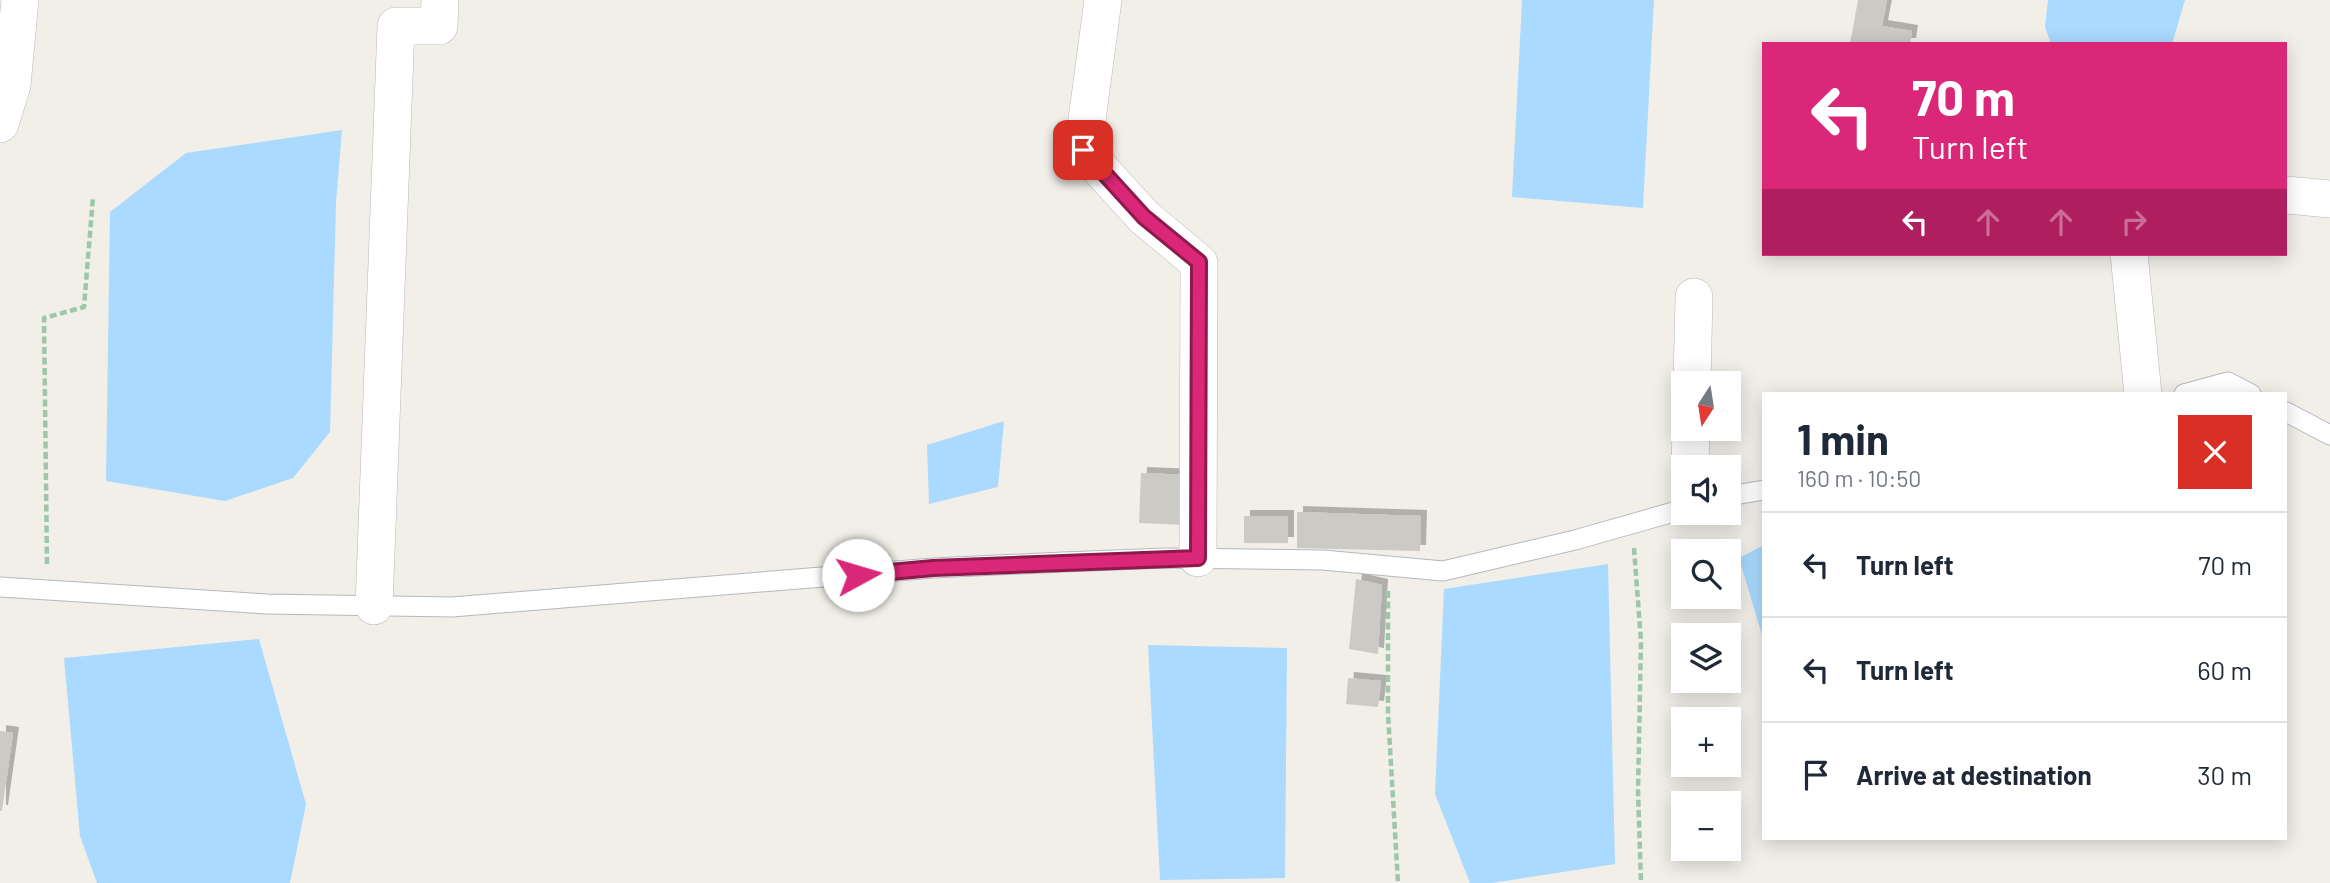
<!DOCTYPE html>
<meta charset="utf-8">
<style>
:root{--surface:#fff;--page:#f2f2f3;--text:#1f2937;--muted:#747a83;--line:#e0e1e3}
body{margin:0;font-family:Barlow,sans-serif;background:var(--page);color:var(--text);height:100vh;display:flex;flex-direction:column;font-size:26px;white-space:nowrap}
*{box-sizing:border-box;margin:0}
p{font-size:23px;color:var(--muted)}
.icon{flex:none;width:38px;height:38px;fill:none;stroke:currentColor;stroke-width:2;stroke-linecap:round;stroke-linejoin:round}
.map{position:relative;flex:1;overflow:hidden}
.drawer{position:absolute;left:1762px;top:392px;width:525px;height:448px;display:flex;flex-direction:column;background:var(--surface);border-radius:0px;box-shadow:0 4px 18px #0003}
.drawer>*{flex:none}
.hud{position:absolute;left:1762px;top:42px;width:525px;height:214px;border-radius:0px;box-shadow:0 4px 18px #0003;background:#db2777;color:#fff;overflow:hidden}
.needle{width:46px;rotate:192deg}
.buttons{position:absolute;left:1671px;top:371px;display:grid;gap:14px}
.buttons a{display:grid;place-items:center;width:70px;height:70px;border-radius:0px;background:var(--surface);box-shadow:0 4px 18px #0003;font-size:35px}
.pin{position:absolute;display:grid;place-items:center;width:60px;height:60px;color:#fff;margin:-30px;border-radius:14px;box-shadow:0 4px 10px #0006}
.me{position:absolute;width:77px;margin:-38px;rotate:84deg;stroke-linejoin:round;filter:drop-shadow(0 0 5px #0008)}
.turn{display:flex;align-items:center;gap:24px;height:147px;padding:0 35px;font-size:32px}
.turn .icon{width:91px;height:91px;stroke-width:2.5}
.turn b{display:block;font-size:49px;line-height:60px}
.lanes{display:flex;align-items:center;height:66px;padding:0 35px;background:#0003;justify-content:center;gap:35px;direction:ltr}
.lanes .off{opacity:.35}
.round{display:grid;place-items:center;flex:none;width:74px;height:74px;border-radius:0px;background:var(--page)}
.overview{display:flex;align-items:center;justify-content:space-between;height:119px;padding:0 35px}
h1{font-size:42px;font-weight:700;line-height:52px}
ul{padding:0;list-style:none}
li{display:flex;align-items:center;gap:21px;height:105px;padding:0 35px;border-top:2px solid var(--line)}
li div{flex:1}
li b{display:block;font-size:26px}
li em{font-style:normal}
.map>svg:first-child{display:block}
.water{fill:#aadaff}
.building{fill:#cccac5;filter:url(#shadow)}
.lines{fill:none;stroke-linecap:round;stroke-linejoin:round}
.service-casing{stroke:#b5b8bc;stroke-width:21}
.minor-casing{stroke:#b5b8bc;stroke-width:38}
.path{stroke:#9cc7a9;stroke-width:4.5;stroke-dasharray:7 3.5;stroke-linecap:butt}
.service{stroke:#fff;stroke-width:19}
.minor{stroke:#fff;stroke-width:37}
.route-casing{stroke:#8e194d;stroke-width:18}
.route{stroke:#db2777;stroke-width:12}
</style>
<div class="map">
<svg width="2330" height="883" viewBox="0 0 2330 883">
<defs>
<filter id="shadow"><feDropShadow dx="6" dy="-6" stdDeviation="0" flood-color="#0004"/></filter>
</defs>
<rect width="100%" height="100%" fill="#f1efe8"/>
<path class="water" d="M 1522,0 L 1654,0 L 1643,208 L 1512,197 Z
M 2048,0 L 2185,0 L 2172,44 L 2051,44 L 2045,27 Z
M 342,130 L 336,202 L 330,432 L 293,478 L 225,501 L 106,481 L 110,212 L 186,153 Z
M 1004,421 L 998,487 L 929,504 L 927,445 Z
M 1764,545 L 1764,642 L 1739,558 Z
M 1608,564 L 1615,864 L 1491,883 L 1470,883 L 1435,794 L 1444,589 Z
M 259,639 L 306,804 L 290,883 L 97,883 L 80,836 L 64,658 Z
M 1148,645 L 1287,648 L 1285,878 L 1160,880 Z"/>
<path class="building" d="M 1858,0 L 1887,0 L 1882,26 L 1912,31 L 1910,44 L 1850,44 Z
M 1141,473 L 1189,475 L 1187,525 L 1139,523 Z
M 1297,512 L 1421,516 L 1420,551 L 1297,548 Z
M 1244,516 L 1288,516 L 1288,543 L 1244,543 Z
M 1356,579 L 1382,585 L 1378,654 L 1349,649 Z
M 1348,678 L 1381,681 L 1378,707 L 1346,704 Z
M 0,731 L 13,733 L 2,811 L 0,811 Z"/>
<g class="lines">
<g class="service-casing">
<path id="service" d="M 2184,394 L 2228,382 L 2251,394
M 2286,412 L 2330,435
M 1729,496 L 1764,490
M 0,587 L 267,604 L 452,607 L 933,568 L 1063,562 L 1165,558 L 1323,560 L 1443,571 L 1575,540 L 1684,509"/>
</g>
<g class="minor-casing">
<path id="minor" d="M 1103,0 L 1083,150 L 1144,217 L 1199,263 L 1198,558
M 0,124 L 12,85 L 20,0
M 2286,195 L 2330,199
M 2129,254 L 2143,394
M 1692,383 L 1694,297
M 1690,467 L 1691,429
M 374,606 L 396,26 L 439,26 L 440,0"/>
</g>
<path class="path" d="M 1634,548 L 1641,641 L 1638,791 L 1641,883
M 47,564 L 44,318 L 84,307 L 93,197
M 1388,591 L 1388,714 L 1398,883"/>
<use href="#service" class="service"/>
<use href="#minor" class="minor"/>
</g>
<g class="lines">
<g class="route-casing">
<path id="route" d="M 858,575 L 933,568 L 1198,558 L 1199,262 L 1144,217 L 1083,150"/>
</g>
<use href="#route" class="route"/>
</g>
</svg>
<div class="buttons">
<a><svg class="needle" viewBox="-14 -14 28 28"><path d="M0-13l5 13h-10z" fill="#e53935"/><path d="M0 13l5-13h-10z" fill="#747a83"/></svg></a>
<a><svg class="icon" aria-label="sound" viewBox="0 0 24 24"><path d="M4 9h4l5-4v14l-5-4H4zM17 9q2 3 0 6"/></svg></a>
<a><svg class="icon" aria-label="search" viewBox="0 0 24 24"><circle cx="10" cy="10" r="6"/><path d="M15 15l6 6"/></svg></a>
<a><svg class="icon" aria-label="layers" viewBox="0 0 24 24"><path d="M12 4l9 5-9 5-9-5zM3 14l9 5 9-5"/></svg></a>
<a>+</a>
<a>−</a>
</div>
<div class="pin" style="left:1083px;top:150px;background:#d93025"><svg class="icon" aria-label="arrive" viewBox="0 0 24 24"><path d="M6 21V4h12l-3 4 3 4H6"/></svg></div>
<svg class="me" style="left:858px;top:575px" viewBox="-20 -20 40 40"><circle r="19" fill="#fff"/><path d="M0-13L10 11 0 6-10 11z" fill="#db2777"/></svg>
<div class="hud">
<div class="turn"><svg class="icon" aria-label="left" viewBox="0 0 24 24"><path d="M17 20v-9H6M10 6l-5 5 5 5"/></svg><div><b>70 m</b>Turn left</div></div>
<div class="lanes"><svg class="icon" aria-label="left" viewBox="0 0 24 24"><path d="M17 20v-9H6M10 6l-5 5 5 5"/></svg><svg class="icon off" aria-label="ahead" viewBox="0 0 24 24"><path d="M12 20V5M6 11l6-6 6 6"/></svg><svg class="icon off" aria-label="ahead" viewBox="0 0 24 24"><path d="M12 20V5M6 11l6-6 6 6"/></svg><svg class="icon off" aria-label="right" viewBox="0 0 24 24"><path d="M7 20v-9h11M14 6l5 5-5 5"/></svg></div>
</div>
<section class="drawer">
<div class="overview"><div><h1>1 min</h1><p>160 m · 10:50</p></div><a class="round" style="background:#d93025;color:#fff"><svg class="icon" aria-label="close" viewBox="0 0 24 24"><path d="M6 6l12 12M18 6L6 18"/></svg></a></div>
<ul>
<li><svg class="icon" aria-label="left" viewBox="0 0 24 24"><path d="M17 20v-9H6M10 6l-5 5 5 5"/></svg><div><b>Turn left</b></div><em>70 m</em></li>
<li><svg class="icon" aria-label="left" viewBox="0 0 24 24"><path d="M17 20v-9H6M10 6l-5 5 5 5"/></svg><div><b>Turn left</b></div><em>60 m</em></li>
<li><svg class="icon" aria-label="arrive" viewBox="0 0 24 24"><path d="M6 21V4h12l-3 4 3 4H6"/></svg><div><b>Arrive at destination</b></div><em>30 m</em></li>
</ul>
</section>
</div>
